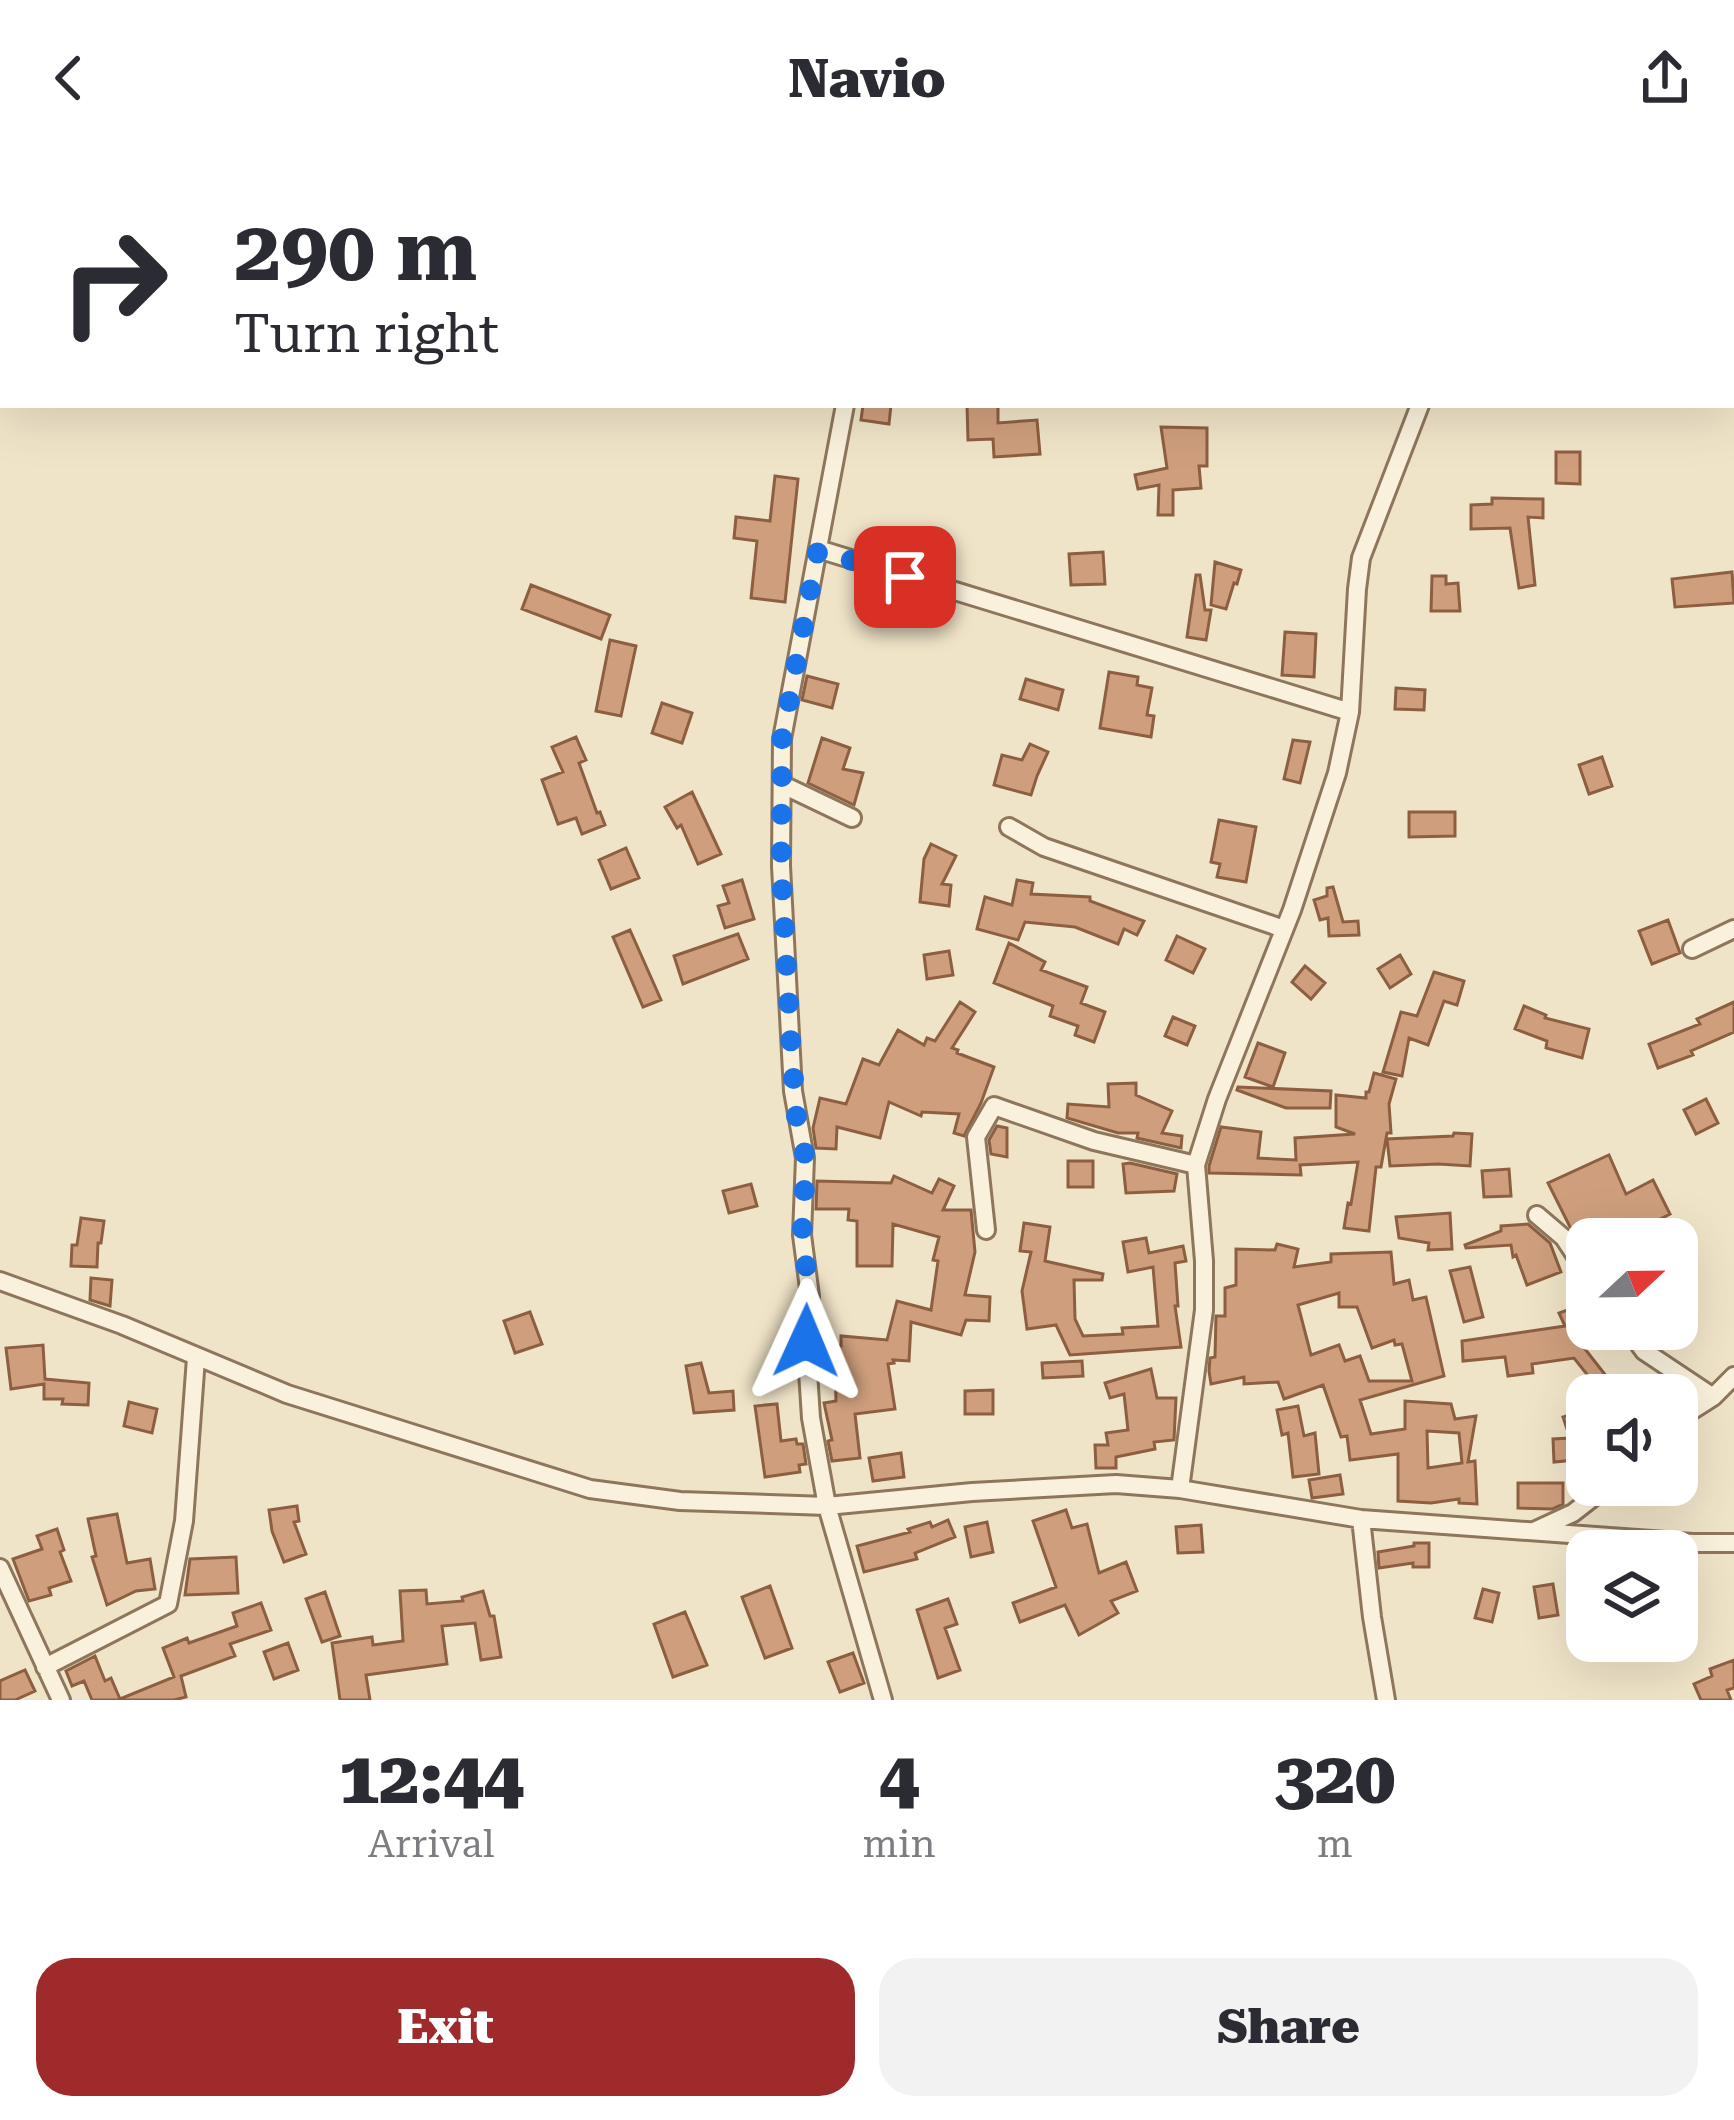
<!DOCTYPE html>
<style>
:root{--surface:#fff;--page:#f2f2f3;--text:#2b2b33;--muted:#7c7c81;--accent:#9e2a2b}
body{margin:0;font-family:"Roboto Serif",serif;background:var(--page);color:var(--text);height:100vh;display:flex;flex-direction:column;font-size:45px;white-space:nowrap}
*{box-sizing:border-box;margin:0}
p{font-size:39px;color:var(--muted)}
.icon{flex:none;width:66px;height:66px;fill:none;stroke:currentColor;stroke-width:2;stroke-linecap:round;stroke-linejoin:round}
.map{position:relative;height:1544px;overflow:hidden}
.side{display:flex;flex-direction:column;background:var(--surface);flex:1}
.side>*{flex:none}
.banner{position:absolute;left:0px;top:0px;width:1734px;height:252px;box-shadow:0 12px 48px #0002;background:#fff;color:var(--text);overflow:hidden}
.needle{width:78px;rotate:68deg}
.tools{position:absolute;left:1566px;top:1062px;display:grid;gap:24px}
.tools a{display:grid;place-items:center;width:132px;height:132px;border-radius:24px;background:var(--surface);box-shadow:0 12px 48px #0002;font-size:60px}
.pin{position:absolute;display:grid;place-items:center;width:102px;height:102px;color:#fff;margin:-51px;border-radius:24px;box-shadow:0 6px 18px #0006}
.me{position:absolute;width:132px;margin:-66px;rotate:1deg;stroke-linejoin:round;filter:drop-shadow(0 0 9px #0008)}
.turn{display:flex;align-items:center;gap:42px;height:252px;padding:0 36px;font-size:54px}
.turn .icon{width:156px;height:156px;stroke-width:2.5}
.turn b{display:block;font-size:84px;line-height:102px}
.eta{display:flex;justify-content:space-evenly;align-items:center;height:204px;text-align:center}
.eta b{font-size:72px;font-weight:800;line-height:84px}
.cta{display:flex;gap:24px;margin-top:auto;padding:24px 36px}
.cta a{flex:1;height:138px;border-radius:36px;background:var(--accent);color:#fff;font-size:48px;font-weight:800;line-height:138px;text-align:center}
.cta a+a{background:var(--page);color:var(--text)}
header{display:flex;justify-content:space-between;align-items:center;height:156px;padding:0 36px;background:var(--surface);font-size:54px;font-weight:800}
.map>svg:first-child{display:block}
.building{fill:#cf9f7d;stroke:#8d5f41;stroke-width:3;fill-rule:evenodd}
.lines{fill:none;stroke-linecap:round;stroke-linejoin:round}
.street-casing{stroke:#8d765c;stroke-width:22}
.street{stroke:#faf1dc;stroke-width:16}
.route{stroke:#1a73e8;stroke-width:21;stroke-dasharray:0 37.8}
</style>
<header><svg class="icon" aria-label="back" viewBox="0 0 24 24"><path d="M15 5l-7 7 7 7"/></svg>Navio<svg class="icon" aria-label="share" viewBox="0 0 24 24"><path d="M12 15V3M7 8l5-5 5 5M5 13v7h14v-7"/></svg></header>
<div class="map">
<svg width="1734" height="1544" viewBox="0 0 1734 1544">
<rect width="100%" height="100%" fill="#f0e4c8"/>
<path class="building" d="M 863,249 L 891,249 L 889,268 L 861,264 Z
M 967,249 L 998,249 L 998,267 L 1037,264 L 1040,298 L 994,301 L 993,283 L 968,284 Z
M 1161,271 L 1207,272 L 1207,310 L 1199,310 L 1201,332 L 1173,334 L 1173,359 L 1158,359 L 1159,329 L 1138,333 L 1135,319 L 1167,312 Z
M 1556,296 L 1580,296 L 1580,328 L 1556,327 Z
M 775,320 L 798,323 L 785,446 L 751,442 L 757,385 L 734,382 L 736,361 L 770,365 Z
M 1492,342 L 1543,343 L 1543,362 L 1528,361 L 1535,429 L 1519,432 L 1510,372 L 1471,373 L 1471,349 L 1492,348 Z
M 1103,396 L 1105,428 L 1071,429 L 1069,398 Z
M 1215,406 L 1241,414 L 1237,428 L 1234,427 L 1226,453 L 1211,449 Z
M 1732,416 L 1734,447 L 1675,451 L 1672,423 Z
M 1196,419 L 1200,419 L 1205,454 L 1211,454 L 1206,484 L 1187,481 Z
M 1432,420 L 1446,420 L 1446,428 L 1458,427 L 1460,455 L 1431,455 Z
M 531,429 L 610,459 L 601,483 L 522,453 Z
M 1285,476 L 1316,478 L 1314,521 L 1282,519 Z
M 610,484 L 636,490 L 621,560 L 596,555 Z
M 1109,516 L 1138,521 L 1137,529 L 1152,532 L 1147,559 L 1154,560 L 1151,581 L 1100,572 Z
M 807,520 L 838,528 L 832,552 L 802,544 Z
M 1026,523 L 1063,534 L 1058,554 L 1020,543 Z
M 1396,532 L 1425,534 L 1424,554 L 1395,553 Z
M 662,547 L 692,557 L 682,587 L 652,577 Z
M 576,581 L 586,604 L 579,607 L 597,657 L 600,656 L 605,669 L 582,678 L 576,662 L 558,668 L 542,624 L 563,616 L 552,591 Z
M 822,582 L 850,592 L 843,613 L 863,617 L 854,649 L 808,627 Z
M 1293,584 L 1310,586 L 1300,627 L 1284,623 Z
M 1030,588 L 1048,596 L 1037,620 L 1031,639 L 994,629 L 1002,599 L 1022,604 Z
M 1602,601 L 1612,630 L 1589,638 L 1579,609 Z
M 692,636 L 721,698 L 698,708 L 681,669 L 677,672 L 665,651 Z
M 1409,656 L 1455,656 L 1455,680 L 1409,681 Z
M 1219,664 L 1256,671 L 1246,726 L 1217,721 L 1220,708 L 1211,706 Z
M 931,688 L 956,700 L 942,728 L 951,729 L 949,750 L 920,746 L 924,703 Z
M 626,692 L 639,722 L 611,733 L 599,704 Z
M 742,724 L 754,763 L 725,772 L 718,750 L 729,747 L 723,730 Z
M 1017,724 L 1033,727 L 1031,738 L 1090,741 L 1090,745 L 1144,765 L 1137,779 L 1124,773 L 1118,788 L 1075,771 L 1025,766 L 1018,784 L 977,773 L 985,741 L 1012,749 Z
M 1333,731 L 1343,766 L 1358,765 L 1359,779 L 1329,780 L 1328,762 L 1320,764 L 1314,744 L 1327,740 L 1327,732 Z
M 1668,764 L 1680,797 L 1652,808 L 1639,775 Z
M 630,774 L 661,844 L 643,851 L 613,781 Z
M 738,778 L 748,803 L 683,828 L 674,800 Z
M 1177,780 L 1205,793 L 1193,817 L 1166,804 Z
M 1009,787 L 1045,806 L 1041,814 L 1087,831 L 1081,847 L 1105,856 L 1094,886 L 1075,879 L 1078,870 L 1050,860 L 1053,850 L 994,827 Z
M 949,795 L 953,819 L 927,823 L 924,799 Z
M 1400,799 L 1411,818 L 1390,832 L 1378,813 Z
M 1305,810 L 1325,827 L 1311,843 L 1292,826 Z
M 1434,816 L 1464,825 L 1457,849 L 1444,845 L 1428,889 L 1409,882 L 1402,920 L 1383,916 L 1401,856 L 1417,860 Z
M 960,846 L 975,856 L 952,892 L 958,894 L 957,897 L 994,911 L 981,947 L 964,980 L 954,977 L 959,958 L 922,956 L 921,960 L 889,946 L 880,982 L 837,971 L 836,993 L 816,992 L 813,972 L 820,942 L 846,948 L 863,903 L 879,909 L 898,874 L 924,889 L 927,882 L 935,885 Z
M 1734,846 L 1734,876 L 1691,895 L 1693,899 L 1658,912 L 1649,888 L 1700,868 L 1697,863 Z
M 1524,850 L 1546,859 L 1545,862 L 1589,873 L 1582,902 L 1546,892 L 1547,885 L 1515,873 Z
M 1173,861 L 1195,870 L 1187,889 L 1165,880 Z
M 1258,887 L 1285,897 L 1273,931 L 1245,921 Z
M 1374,917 L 1396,923 L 1389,948 L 1391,977 L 1387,977 L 1381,1011 L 1376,1011 L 1369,1075 L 1344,1072 L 1348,1047 L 1351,1048 L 1358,1006 L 1300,1009 L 1301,1019 L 1209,1017 L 1209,1010 L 1221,971 L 1261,976 L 1258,1002 L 1296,1004 L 1295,982 L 1355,978 L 1336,971 L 1336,939 L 1366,942 L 1366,936 L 1369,936 Z
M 1136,927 L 1136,939 L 1172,955 L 1162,977 L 1182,980 L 1181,992 L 1137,982 L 1138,977 L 1118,977 L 1067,962 L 1068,948 L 1109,951 L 1108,928 Z
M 1238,931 L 1331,935 L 1330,952 L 1286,952 L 1237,934 Z
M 1706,943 L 1718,967 L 1696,978 L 1684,954 Z
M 997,970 L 1007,972 L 1007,1001 L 991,998 L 989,984 Z
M 1454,977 L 1472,978 L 1470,1010 L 1438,1008 L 1390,1010 L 1387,983 L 1453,980 Z
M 1609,999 L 1626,1038 L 1653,1024 L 1670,1058 L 1621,1083 L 1580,1083 L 1570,1071 L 1548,1027 Z
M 1068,1005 L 1093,1005 L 1093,1031 L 1068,1031 Z
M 1130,1007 L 1177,1018 L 1174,1035 L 1126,1037 L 1123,1008 Z
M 1509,1013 L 1511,1040 L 1484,1041 L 1482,1015 Z
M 894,1020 L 932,1037 L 939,1023 L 954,1030 L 943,1054 L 971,1054 L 975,1096 L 965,1139 L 990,1141 L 989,1165 L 966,1164 L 961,1179 L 911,1166 L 909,1205 L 893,1204 L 894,1207 L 888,1208 L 895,1253 L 855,1258 L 860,1302 L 832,1305 L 828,1285 L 832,1284 L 824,1247 L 836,1245 L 835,1205 L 820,1205 L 819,1189 L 841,1190 L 841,1180 L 887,1184 L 897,1145 L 931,1154 L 938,1105 L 933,1104 L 939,1081 L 893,1068 L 892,1110 L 857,1110 L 857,1065 L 848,1064 L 849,1053 L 816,1053 L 817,1025 L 891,1027 Z
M 751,1028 L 757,1050 L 729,1057 L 723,1035 Z
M 1450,1057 L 1452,1093 L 1428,1094 L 1429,1087 L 1399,1082 L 1396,1061 Z
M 81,1062 L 104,1065 L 101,1087 L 98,1087 L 97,1111 L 71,1110 L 72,1089 L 77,1089 Z
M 1024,1067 L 1050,1071 L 1045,1105 L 1103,1118 L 1102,1124 L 1074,1124 L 1075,1163 L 1083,1180 L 1123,1178 L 1122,1172 L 1158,1170 L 1153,1111 L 1128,1116 L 1123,1086 L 1146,1082 L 1149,1097 L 1183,1090 L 1186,1105 L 1175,1107 L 1178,1150 L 1175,1150 L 1181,1191 L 1070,1199 L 1056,1169 L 1027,1173 L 1022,1135 L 1031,1096 L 1020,1095 Z
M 1528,1068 L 1550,1087 L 1561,1116 L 1527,1129 L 1516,1099 L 1513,1101 L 1511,1089 L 1466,1092 L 1465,1089 L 1501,1075 L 1501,1070 Z
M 1277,1088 L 1298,1093 L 1294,1111 L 1331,1106 L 1331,1098 L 1391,1096 L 1394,1128 L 1409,1124 L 1413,1144 L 1426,1141 L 1444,1220 L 1360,1244 L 1371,1278 L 1405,1273 L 1405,1245 L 1451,1248 L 1455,1263 L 1476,1260 L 1468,1306 L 1475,1305 L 1477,1348 L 1459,1347 L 1459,1343 L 1431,1347 L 1398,1345 L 1398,1298 L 1350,1304 L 1347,1280 L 1341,1281 L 1323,1229 L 1284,1243 L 1278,1226 L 1244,1228 L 1244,1221 L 1211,1228 L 1209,1215 L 1210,1202 L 1215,1201 L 1216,1160 L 1225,1160 L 1225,1132 L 1236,1129 L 1236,1093 L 1275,1094 ZM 1339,1137 L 1339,1151 L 1357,1151 L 1372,1192 L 1394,1184 L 1395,1189 L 1402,1188 L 1412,1225 L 1369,1225 L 1360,1200 L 1345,1205 L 1339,1189 L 1311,1199 L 1298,1149 ZM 1427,1275 L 1459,1277 L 1462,1307 L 1428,1312 Z
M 1470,1111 L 1483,1161 L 1464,1166 L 1450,1115 Z
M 91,1122 L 112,1124 L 110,1150 L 90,1144 Z
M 1581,1149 L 1587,1173 L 1590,1173 L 1574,1179 L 1614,1230 L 1601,1236 L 1574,1202 L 1532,1208 L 1533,1217 L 1508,1220 L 1505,1201 L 1463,1205 L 1462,1185 L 1565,1170 L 1559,1157 Z
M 530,1156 L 542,1188 L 515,1197 L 504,1165 Z
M 43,1189 L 45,1223 L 89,1227 L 88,1249 L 62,1248 L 63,1243 L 44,1243 L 44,1228 L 11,1233 L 6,1192 Z
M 1082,1205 L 1083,1220 L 1043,1222 L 1042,1207 Z
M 701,1207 L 709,1237 L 733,1235 L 734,1254 L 694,1257 L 686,1210 Z
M 1151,1213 L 1157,1242 L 1176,1242 L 1174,1284 L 1154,1286 L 1155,1293 L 1116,1301 L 1116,1312 L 1096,1312 L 1095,1289 L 1108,1289 L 1106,1277 L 1128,1274 L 1124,1238 L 1110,1242 L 1105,1227 Z
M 993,1234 L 993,1258 L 965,1258 L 965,1235 Z
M 129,1246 L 157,1253 L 152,1277 L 124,1270 Z
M 777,1248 L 781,1285 L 796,1283 L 797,1288 L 803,1288 L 806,1308 L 799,1309 L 800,1316 L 765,1321 L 755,1250 Z
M 1298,1250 L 1304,1280 L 1315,1277 L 1319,1318 L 1293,1321 L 1288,1277 L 1282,1279 L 1277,1254 Z
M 1587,1254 L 1587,1295 L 1565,1305 L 1554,1306 L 1553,1283 L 1570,1282 L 1563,1261 Z
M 901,1297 L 904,1321 L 873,1325 L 869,1302 Z
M 1340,1319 L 1343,1338 L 1312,1342 L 1309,1324 Z
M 1518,1327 L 1563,1327 L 1563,1348 L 1552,1353 L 1518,1352 Z
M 297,1350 L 299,1365 L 294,1366 L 306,1398 L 284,1406 L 272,1375 L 269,1354 Z
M 1066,1354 L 1072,1372 L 1087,1368 L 1099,1417 L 1126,1406 L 1137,1435 L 1111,1445 L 1118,1457 L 1079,1479 L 1065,1449 L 1020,1466 L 1013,1447 L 1056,1431 L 1033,1365 Z
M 117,1358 L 127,1407 L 150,1403 L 155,1433 L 136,1435 L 107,1449 L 92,1401 L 96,1400 L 88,1363 Z
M 948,1364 L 955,1381 L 915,1397 L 917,1403 L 864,1416 L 857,1390 L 910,1376 L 908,1373 L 930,1366 L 932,1371 Z
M 987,1366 L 993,1396 L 971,1401 L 965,1371 Z
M 1201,1369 L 1203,1396 L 1178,1397 L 1176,1371 Z
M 57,1373 L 64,1394 L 60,1396 L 71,1425 L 49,1432 L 51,1439 L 29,1445 L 13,1403 L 42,1393 L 37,1380 Z
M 1414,1387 L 1429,1387 L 1429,1411 L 1413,1411 L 1413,1407 L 1379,1412 L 1378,1396 L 1414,1390 Z
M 236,1401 L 238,1437 L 185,1439 L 190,1403 Z
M 1553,1428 L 1558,1459 L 1539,1462 L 1534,1431 Z
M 770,1430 L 792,1492 L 765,1502 L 742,1441 Z
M 1483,1433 L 1499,1437 L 1492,1466 L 1475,1462 Z
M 426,1434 L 427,1448 L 463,1445 L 462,1441 L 483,1435 L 490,1460 L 494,1460 L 501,1501 L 481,1504 L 475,1467 L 442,1470 L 447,1508 L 366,1519 L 370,1544 L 340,1544 L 332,1487 L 372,1481 L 373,1489 L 403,1485 L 400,1435 Z
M 325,1436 L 340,1480 L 322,1486 L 306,1443 Z
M 948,1443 L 957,1468 L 945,1472 L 960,1514 L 938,1522 L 917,1454 Z
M 261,1447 L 271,1474 L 230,1488 L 235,1500 L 181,1520 L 186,1541 L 174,1544 L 92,1544 L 84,1525 L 72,1530 L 66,1515 L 95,1500 L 105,1525 L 111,1522 L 120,1543 L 174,1521 L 163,1492 L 187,1482 L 189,1487 L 237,1470 L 233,1457 Z
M 685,1456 L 707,1509 L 673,1521 L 654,1468 Z
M 288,1487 L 298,1514 L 274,1523 L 264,1496 Z
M 853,1497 L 864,1527 L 840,1536 L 828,1506 Z
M 1734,1504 L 1734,1532 L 1727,1534 L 1731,1544 L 1701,1544 L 1694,1528 L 1712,1520 L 1710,1513 Z
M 25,1514 L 35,1535 L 15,1544 L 0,1544 L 0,1525 Z"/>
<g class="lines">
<g class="street-casing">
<path id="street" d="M 942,0 L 963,3
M 891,3 L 892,0
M 987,3 L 1008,0
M 845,249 L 782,583 L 781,710 L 793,935 L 805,1002 L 802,1079 L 810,1140 L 806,1185 L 811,1262 L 827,1350 L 883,1544
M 818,393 L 1350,556
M 783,629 L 852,662
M 1009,671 L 1044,691 L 1284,773
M 1692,793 L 1734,773
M 1537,1059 L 1564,1082 L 1587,1117
M 986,1074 L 976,981 L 994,950 L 1094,985 L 1196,1009
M 0,1125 L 122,1169 L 287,1238 L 590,1333 L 680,1345 L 827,1350 L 972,1336 L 1116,1328 L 1180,1333 L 1361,1363 L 1693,1387 L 1734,1387
M 1628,1173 L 1644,1195 L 1713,1241
M 1677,1264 L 1713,1241 L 1734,1220
M 1180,1333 L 1204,1154 L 1204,1105 L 1196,1009 L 1217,943 L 1292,754 L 1337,617 L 1350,556 L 1357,433 L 1361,402 L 1420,249
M 1361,1363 L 1372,1461 L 1386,1544
M 1534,1375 L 1573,1357 L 1609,1329
M 0,1412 L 61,1544
M 45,1511 L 168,1448 L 184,1365 L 196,1202"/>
</g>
<use href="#street" class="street"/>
</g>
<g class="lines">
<path class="route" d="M 806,1185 L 810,1140 L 802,1079 L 806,1003 L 797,967 L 791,890 L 781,710 L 782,583 L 818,394 L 905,421"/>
</g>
</svg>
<div class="tools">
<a><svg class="needle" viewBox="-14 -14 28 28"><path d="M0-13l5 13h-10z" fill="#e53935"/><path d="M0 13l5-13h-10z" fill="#7c7c81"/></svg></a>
<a><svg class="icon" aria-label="sound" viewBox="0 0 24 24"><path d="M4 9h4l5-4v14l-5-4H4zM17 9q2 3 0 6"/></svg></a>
<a><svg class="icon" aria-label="layers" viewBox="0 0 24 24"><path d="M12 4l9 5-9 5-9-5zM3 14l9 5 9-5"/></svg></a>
</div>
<div class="pin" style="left:905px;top:421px;background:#d93025"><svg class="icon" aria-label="arrive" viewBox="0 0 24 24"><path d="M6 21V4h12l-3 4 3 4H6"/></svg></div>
<svg class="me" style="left:806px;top:1185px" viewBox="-20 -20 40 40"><path d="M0-17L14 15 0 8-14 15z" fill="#1a73e8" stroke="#fff" stroke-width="4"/></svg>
<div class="banner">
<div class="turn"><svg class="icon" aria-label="right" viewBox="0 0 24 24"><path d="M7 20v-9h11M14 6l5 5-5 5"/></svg><div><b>290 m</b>Turn right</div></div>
</div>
</div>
<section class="side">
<div class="eta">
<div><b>12:44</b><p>Arrival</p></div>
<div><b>4</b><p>min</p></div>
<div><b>320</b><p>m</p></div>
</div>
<div class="cta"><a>Exit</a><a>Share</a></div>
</section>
